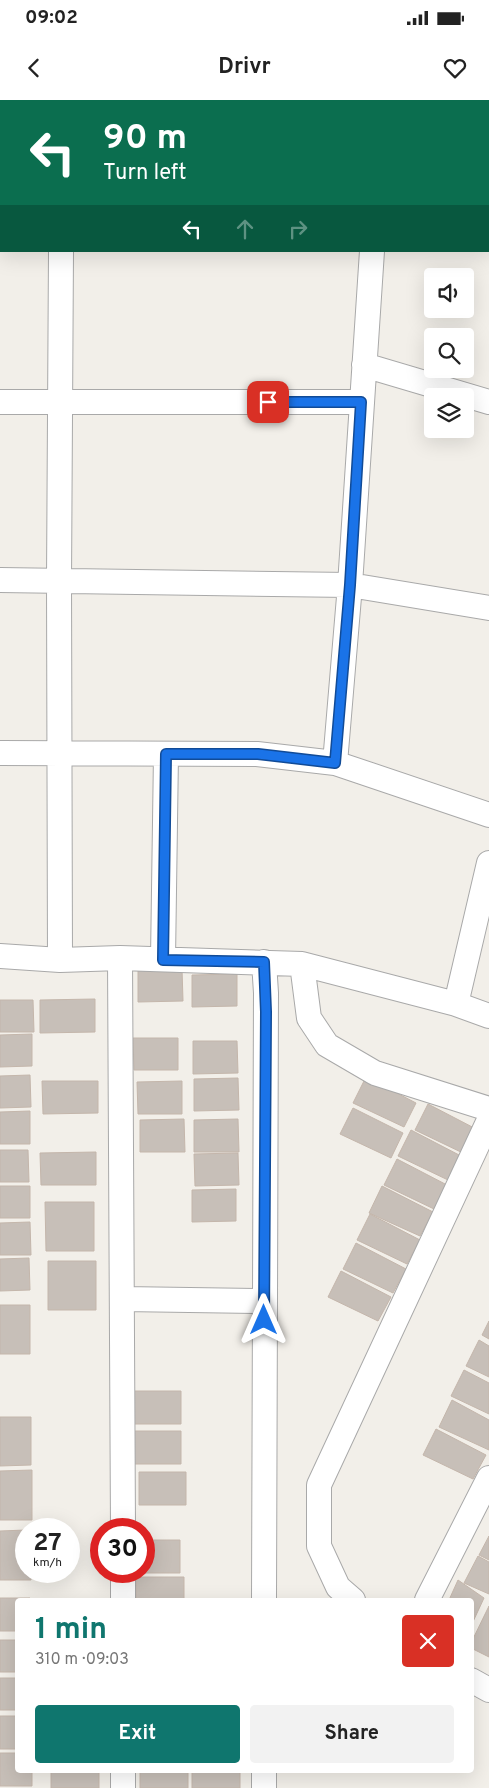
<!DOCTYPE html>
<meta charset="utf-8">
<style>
:root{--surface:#fff;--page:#f2f2f2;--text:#222;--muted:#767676;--accent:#0f766e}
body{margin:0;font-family:Overpass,sans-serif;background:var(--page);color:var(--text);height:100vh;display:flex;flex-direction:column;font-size:19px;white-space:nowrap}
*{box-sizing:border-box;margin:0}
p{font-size:16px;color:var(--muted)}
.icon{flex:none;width:28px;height:28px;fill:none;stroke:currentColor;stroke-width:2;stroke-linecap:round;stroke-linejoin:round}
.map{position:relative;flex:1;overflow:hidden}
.details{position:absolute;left:15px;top:1498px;width:459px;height:175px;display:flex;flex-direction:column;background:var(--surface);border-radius:5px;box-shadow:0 5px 20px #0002}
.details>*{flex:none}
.banner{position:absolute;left:0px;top:0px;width:490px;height:152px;box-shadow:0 5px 20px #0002;background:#0b6e4f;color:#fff;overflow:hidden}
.fabs{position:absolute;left:424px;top:168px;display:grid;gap:10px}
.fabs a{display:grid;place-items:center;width:50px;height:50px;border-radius:5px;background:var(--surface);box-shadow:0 5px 20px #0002;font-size:25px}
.speed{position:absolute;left:15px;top:1418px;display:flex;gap:10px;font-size:25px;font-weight:700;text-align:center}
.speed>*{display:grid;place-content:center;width:65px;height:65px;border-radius:50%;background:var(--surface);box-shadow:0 5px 20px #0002;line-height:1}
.speed small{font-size:12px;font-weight:400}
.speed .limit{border:8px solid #d22;background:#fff;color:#111}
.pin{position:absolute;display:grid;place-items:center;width:42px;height:42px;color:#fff;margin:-21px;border-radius:10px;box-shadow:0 2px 8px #0006}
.me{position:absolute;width:55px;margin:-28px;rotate:0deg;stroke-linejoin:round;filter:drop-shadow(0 0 4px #0008)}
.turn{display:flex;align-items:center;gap:18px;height:105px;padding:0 20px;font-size:22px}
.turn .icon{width:65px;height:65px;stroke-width:2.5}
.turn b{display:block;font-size:35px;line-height:42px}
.lanes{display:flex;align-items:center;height:48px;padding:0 20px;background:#0003;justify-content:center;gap:25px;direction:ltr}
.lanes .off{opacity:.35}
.round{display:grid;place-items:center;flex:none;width:52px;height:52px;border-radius:5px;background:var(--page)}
.head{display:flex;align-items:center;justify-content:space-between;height:85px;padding:0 20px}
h1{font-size:30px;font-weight:700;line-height:38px;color:var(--accent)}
.action{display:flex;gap:10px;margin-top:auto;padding:10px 20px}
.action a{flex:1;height:58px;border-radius:5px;background:var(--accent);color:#fff;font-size:20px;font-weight:700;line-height:58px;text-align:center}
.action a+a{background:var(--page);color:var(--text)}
.status{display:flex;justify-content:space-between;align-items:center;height:35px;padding:0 25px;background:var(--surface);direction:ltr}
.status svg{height:14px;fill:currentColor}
header{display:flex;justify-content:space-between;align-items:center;height:65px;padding:0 20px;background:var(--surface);font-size:22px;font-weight:700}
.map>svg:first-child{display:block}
.building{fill:#c7bfb8;stroke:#c4b6ab}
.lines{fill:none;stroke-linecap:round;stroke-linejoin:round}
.minor-casing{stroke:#a9a9a9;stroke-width:26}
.minor{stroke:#fff;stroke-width:24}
.route-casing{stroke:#114b97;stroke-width:12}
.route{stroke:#1a73e8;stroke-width:9}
</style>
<div class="status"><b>09:02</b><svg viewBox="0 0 49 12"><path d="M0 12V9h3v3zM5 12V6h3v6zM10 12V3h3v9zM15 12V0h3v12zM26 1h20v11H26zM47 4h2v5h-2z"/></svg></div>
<header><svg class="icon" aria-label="back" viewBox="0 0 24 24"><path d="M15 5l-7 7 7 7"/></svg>Drivr<svg class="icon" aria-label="heart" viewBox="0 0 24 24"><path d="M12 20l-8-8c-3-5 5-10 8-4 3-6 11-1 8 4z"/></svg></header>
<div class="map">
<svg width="489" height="1688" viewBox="0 0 489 1688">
<rect width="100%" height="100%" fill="#f2efe9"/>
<path class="building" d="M 182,869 L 183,901 L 138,902 L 138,870 Z
M 237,874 L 237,906 L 192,907 L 192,875 Z
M 95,899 L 95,932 L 40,933 L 40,900 Z
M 0,900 L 33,900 L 34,932 L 0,932 Z
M 32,934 L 32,966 L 0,967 L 0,935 Z
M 133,938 L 178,938 L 178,970 L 134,970 Z
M 193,941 L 237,941 L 238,973 L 193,974 Z
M 30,975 L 31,1007 L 0,1008 L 0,976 Z
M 366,977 L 416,1003 L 404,1027 L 353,1003 Z
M 238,978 L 239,1010 L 194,1011 L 194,979 Z
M 42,981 L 98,981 L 98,1013 L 43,1014 Z
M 182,981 L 182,1014 L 138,1014 L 137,982 Z
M 428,1004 L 478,1030 L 465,1054 L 415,1030 Z
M 353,1008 L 403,1033 L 391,1058 L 340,1034 Z
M 30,1011 L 30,1044 L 0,1044 L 0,1012 Z
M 184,1019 L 185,1052 L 140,1052 L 140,1020 Z
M 238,1019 L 239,1052 L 194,1052 L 194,1020 Z
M 411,1030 L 461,1056 L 448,1080 L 398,1056 Z
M 0,1050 L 28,1050 L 29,1082 L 0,1082 Z
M 96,1052 L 96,1085 L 41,1085 L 40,1053 Z
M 238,1053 L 239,1085 L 195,1086 L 194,1054 Z
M 397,1059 L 447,1085 L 434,1109 L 384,1085 Z
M 0,1086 L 30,1086 L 30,1118 L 0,1118 Z
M 382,1086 L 433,1112 L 420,1136 L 369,1113 Z
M 236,1089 L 236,1121 L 192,1122 L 192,1090 Z
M 45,1102 L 94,1102 L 94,1151 L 46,1151 Z
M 370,1114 L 420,1140 L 407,1164 L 357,1140 Z
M 30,1122 L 31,1155 L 0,1155 L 0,1123 Z
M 356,1143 L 406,1169 L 393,1193 L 343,1169 Z
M 29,1158 L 30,1190 L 0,1191 L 0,1159 Z
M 48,1161 L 96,1161 L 96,1210 L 48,1210 Z
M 341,1171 L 391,1197 L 378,1221 L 328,1197 Z
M 0,1205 L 30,1205 L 30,1254 L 0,1254 Z
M 489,1221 L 489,1239 L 482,1235 Z
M 479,1240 L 489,1246 L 489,1277 L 466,1266 Z
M 464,1270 L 489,1283 L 489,1314 L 451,1296 Z
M 133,1291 L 181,1291 L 181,1324 L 133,1324 Z
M 452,1300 L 489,1320 L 489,1350 L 439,1327 Z
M 0,1317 L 31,1317 L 31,1365 L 0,1366 Z
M 436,1329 L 486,1355 L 473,1379 L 423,1355 Z
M 133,1331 L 181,1331 L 181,1364 L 133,1364 Z
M 32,1370 L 32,1420 L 0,1420 L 0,1371 Z
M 139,1372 L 186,1372 L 186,1405 L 139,1405 Z
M 26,1430 L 26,1471 L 31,1471 L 31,1480 L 0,1480 L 0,1431 Z
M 489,1436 L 489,1460 L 479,1455 Z
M 144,1440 L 180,1440 L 180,1473 L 133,1473 L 133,1471 L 144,1471 Z
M 478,1456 L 489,1462 L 489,1494 L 464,1483 Z
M 136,1477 L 184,1477 L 184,1500 L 136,1500 Z
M 458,1480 L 484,1498 L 471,1526 L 471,1500 L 449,1500 Z
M 0,1498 L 30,1498 L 30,1500 L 18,1500 L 18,1531 L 0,1531 Z
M 489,1506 L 489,1557 L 471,1548 L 471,1543 Z
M 0,1540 L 18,1540 L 18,1572 L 0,1572 Z
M 0,1578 L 18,1578 L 18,1610 L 0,1610 Z
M 0,1616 L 18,1616 L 18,1649 L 0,1649 Z
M 0,1653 L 18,1653 L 18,1670 L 32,1670 L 32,1686 L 0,1686 Z
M 51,1670 L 99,1670 L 99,1688 L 51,1688 Z
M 140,1670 L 188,1670 L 188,1688 L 140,1688 Z
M 192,1670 L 240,1670 L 240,1688 L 192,1688 Z"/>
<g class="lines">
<g class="minor-casing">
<path id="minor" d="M 60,0 L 60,1
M 379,1 L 379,0
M 0,126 L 1,126
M 364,265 L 489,302
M 0,302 L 361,302
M 0,480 L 350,485 L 489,508
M 0,653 L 257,654 L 335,663 L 489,715
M 335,663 L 350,485 L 372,151
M 0,856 L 60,860 L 120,858 L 302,864 L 456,904 L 489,916
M 120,858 L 123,1429
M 163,859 L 166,654
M 60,860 L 59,481 L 61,151
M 302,864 L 309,918 L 327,945 L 375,973 L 489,1009
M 456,904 L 489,763
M 123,1199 L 264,1201
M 123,1471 L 123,1500
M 264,1500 L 266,893 L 264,862
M 353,1500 L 338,1487 L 319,1446 L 319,1385 L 489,1020
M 427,1500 L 489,1378
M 471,1580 L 489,1590
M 264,1670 L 264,1688
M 123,1688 L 123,1670"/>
</g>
<use href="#minor" class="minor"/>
</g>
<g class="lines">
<g class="route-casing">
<path id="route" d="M 264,1220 L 266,912 L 264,862 L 163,860 L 166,654 L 258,654 L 335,663 L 350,485 L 361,302 L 268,302"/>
</g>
<use href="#route" class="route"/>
</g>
</svg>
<div class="fabs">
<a><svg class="icon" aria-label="sound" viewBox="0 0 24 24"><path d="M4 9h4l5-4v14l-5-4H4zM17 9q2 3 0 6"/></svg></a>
<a><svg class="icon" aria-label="search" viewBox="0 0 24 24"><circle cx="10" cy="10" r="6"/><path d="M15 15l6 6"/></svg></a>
<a><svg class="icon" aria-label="layers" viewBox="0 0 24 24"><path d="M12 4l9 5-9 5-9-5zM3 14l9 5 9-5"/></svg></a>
</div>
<div class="speed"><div>27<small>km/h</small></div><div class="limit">30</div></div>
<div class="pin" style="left:268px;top:302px;background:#d93025"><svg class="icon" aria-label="arrive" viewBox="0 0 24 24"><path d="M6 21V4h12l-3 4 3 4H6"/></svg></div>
<svg class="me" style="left:264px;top:1220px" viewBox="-20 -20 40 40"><path d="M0-17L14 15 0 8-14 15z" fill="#1a73e8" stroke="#fff" stroke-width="4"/></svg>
<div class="banner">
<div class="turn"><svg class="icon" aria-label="left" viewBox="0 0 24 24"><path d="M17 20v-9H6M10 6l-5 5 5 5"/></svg><div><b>90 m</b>Turn left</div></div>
<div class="lanes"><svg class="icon" aria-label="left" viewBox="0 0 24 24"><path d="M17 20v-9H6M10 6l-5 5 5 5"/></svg><svg class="icon off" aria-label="ahead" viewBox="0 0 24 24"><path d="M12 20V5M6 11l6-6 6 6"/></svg><svg class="icon off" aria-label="right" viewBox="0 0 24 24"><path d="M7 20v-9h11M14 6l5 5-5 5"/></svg></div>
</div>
<section class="details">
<div class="head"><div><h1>1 min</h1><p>310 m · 09:03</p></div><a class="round" style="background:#d93025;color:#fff"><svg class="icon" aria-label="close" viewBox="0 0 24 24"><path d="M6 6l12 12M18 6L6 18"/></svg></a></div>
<div class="action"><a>Exit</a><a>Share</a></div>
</section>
</div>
